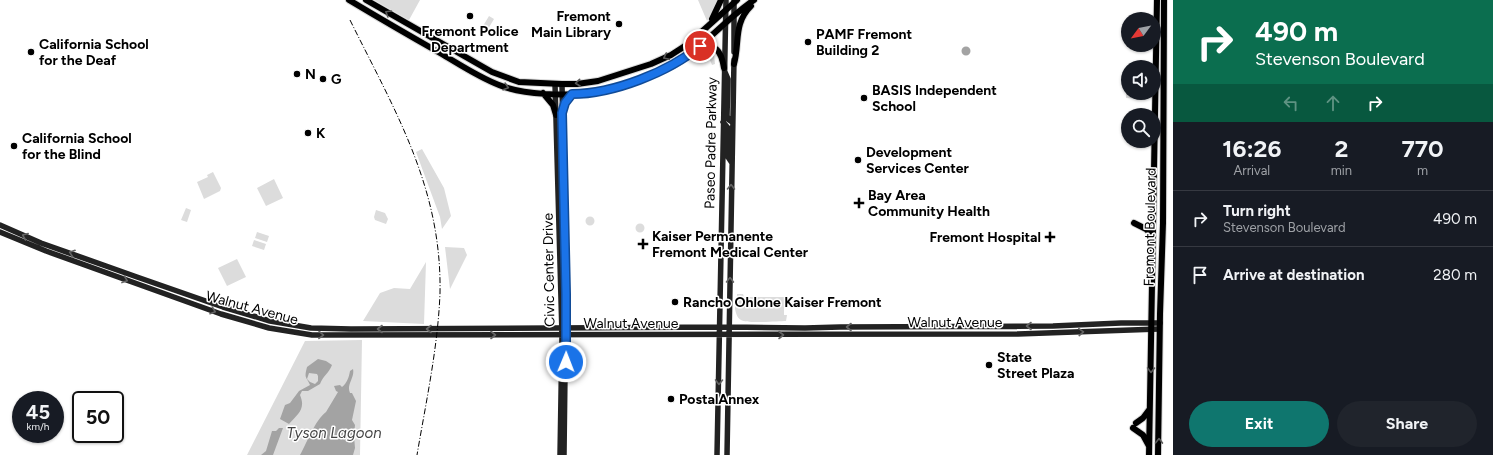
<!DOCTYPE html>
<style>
:root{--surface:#171b24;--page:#20242c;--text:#f1f3f6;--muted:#9ea1a6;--line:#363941;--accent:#0f766e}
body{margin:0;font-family:Figtree,sans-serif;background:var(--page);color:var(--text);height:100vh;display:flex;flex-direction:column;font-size:15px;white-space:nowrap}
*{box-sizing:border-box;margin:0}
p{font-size:13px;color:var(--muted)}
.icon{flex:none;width:22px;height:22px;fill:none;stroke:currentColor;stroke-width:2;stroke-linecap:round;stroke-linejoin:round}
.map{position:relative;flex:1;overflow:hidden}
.side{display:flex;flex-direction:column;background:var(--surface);width:320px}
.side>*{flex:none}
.top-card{background:#0b6e4f;color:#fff;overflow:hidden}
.needle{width:26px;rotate:238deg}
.controls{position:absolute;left:1121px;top:12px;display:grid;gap:8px}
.controls a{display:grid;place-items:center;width:40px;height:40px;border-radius:50%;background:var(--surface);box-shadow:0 1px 3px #0004;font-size:20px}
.speed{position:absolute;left:12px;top:391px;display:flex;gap:8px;font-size:20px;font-weight:700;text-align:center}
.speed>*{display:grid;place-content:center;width:52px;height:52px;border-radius:50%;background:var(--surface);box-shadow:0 1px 3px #0004;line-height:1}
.speed small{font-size:10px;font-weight:400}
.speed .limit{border:2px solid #111;border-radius:6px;background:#fff;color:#111}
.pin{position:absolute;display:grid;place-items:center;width:34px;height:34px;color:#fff;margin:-17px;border:2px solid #fff;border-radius:50%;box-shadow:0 1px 4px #0007}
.me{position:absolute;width:44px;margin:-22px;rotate:1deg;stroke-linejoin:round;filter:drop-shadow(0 0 3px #0008)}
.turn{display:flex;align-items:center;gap:14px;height:84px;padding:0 16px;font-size:18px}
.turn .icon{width:52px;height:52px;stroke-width:2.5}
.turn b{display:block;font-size:28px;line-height:34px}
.lanes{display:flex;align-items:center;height:38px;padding:0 16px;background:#0003;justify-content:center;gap:20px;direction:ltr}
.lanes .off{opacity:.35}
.eta{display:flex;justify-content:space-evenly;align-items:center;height:68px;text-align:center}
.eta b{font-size:24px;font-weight:700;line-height:28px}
.primary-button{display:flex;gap:8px;margin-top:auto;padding:8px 16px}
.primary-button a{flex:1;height:46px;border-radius:24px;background:var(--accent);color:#fff;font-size:16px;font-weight:700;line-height:46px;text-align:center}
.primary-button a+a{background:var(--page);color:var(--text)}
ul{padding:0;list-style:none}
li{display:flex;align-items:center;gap:12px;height:56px;padding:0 16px;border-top:1px solid var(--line)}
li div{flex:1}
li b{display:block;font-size:15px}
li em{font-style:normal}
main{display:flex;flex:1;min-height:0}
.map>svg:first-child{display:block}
.green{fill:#dcdcdc}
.water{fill:#a3a3a3;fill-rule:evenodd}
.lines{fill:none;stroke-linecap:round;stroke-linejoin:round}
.primary-casing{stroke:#dbdbdb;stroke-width:8}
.secondary{stroke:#222;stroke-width:5.5}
.primary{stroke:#000;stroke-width:6}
.rail{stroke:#000;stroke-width:1;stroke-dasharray:6 2 1 2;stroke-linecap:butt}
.oneway{stroke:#595959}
.oneway2{stroke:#646464}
.route-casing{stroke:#114b97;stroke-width:10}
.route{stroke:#1a73e8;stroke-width:7}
.poi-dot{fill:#000;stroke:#fff;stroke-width:1.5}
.labels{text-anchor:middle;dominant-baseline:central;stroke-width:3;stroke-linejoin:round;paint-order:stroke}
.poi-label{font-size:14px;font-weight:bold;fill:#000;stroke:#fff;text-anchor:start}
.street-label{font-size:14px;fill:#000;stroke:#fff}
.water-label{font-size:15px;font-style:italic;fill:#444;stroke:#fff}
</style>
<main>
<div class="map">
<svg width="1173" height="455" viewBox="0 0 1173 455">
<rect width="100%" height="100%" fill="#fff"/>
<path class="green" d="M 374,0 L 420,0 L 409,20 Z
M 698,0 L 719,0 L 711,16 L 707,21 Z
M 489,16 L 494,19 L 488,29 L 483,26 Z
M 710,53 L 714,55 L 715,64 L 712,65 L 710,60 L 707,60 L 705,54 Z
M 1126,93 L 1139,93 L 1139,99 L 1126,98 Z
M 422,149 L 444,188 L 451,216 L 442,229 L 440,217 L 416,152 Z
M 213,172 L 221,188 L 220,191 L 204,199 L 197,182 L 208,177 L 207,175 Z
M 274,179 L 283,198 L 266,206 L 257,188 Z
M 186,208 L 191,210 L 187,222 L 181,220 Z
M 376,210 L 385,213 L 388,219 L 386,224 L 375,220 L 374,217 Z
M585.5 221a4.5 4.5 0 1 1 9 0a4.5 4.5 0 1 1-9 0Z
M635.5 228a4.5 4.5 0 1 1 9 0a4.5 4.5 0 1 1-9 0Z
M 257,232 L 269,236 L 267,242 L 255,238 Z
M 254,240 L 266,244 L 264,250 L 252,246 Z
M 445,247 L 464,248 L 467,255 L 450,289 Z
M 237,259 L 246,277 L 227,286 L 218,268 Z
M 426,262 L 424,324 L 363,321 L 380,293 L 394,288 L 410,289 Z
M 737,294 L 743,294 L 744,297 L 784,297 L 784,315 L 787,315 L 786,321 C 778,321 747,324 741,320 C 737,318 736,313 735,309 C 735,306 737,298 737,294 Z
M 362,340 L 360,455 L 247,455 L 305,341 Z"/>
<path class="water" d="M961.5 51a4.5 4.5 0 1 1 9 0a4.5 4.5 0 1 1-9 0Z
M 318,359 L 326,361 L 332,365 C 329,373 323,376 320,384 L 308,391 L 302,391 L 300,395 C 306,409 298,414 289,424 L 280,419 L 285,405 L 290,403 L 299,391 L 310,385 C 306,376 304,379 307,367 ZM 309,373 L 317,374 L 318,376 L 318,381 L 315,384 L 310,382 L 307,379 Z
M 353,369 C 355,378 346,384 350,393 L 352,393 L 356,401 L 352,420 L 355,425 L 354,436 L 355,448 L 353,455 L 300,455 C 307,443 315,420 326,412 L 338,392 L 336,391 L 334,386 L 340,385 L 342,387 C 347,383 349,377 350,371 Z
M 279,428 L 283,428 L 273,455 L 261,455 L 266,451 L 272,431 L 276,431 Z"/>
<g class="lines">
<g class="primary-casing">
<path id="primary" d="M 349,0 C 379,18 410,36 440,53 C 459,64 478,77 499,85 C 523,95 566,96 591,93 C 614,90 657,75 677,63 C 705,45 726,19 754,0
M 366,0 L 492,72 L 519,82 L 562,84 L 577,84 L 598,81 L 651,64 L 671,55 L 688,44 L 737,0
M 712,19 L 721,0
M 698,50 C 716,43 721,50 724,68
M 734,64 C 740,42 733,24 751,6
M 543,93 L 553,105 L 556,115
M 1134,223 L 1146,229 L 1153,236
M 1136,423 L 1143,418 L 1149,410
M 1133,428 L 1143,435 L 1149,446
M 1149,455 L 1157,0
M 1158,455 L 1160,314 L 1163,223 L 1164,0"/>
</g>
<path class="secondary" d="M 734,52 L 734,0
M 725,72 L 728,79 L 727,116 L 729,120 L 732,122
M 555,84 L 562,335 L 560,455
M 562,84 L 566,294 L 564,455
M 563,108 L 565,103 L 572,94
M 723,122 L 728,128 L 728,157 L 732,163
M 0,225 L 41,243 L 137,277 L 223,307 L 270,321 L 311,328 L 351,329 L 729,327 L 805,328 L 840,327 L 1053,326 L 1121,323 L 1160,323
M 0,232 L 46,251 L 221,314 L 269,328 L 312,335 L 1018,334 L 1159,329
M 717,455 L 726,0
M 727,455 L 734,60"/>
<use href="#primary" class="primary"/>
<path class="rail" d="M 350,20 C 395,111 442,188 440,293 C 438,347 426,402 417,455"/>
</g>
<defs><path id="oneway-chevron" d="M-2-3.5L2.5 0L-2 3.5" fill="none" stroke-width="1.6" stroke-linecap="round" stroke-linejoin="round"/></defs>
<g class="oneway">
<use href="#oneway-chevron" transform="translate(388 13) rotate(-149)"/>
<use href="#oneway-chevron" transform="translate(666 57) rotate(155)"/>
<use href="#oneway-chevron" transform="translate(578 83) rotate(174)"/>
<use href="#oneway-chevron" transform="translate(506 87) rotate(16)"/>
<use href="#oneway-chevron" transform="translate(1151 370) rotate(91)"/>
<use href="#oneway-chevron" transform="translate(1159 441) rotate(-89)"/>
</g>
<g class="oneway2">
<use href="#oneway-chevron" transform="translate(731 187) rotate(-89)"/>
<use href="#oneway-chevron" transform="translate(25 236) rotate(-158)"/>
<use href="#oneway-chevron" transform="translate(72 253) rotate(-161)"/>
<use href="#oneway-chevron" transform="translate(125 280) rotate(20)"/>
<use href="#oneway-chevron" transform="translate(730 280) rotate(-89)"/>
<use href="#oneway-chevron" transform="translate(213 311) rotate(19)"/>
<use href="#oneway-chevron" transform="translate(1029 326) rotate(180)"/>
<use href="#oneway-chevron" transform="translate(849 327) rotate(180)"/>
<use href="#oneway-chevron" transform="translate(380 329) rotate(180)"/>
<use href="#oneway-chevron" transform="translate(429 329) rotate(180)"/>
<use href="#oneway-chevron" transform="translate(1081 332) rotate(-3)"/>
<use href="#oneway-chevron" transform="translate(321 335) rotate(1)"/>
<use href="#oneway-chevron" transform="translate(493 335)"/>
<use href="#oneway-chevron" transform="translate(781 335)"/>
<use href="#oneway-chevron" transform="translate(719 382) rotate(91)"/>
</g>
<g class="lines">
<g class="route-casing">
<path id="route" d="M 566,362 L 566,294 L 562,113 L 565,103 L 572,94 C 613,94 669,72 700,46"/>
</g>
<use href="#route" class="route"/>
</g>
<g class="poi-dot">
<circle cx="470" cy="16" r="4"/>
<circle cx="619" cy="24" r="4"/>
<circle cx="808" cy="42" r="4"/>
<circle cx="31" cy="52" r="4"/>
<circle cx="297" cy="74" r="4"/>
<circle cx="323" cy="79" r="4"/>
<circle cx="864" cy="98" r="4"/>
<circle cx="308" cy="133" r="4"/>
<circle cx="14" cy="146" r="4"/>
<circle cx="858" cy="160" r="4"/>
<path d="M857 197h4v4h4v4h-4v4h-4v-4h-4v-4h4z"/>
<path d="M1048 231h4v4h4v4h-4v4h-4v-4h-4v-4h4z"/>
<path d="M641 238h4v4h4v4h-4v4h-4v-4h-4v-4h4z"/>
<circle cx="675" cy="302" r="4"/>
<circle cx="989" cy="365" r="4"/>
<circle cx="671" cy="399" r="4"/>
</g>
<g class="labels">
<g class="poi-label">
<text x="611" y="16" text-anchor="end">Fremont<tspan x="611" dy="16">Main Library</tspan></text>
<text x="470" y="31" text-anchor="middle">Fremont Police<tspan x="470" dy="16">Department</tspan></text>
<text x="816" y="34">PAMF Fremont<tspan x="816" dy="16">Building 2</tspan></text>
<text x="39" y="44">California School<tspan x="39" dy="16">for the Deaf</tspan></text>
<text x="305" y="74">N</text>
<text x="331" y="79">G</text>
<text x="872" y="90">BASIS Independent<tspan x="872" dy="16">School</tspan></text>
<text x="316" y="133">K</text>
<text x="22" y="138">California School<tspan x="22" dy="16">for the Blind</tspan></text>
<text x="866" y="152">Development<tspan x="866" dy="16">Services Center</tspan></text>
<text x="868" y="195">Bay Area<tspan x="868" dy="16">Community Health</tspan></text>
<text x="652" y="236">Kaiser Permanente<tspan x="652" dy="16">Fremont Medical Center</tspan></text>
<text x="1041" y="237" text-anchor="end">Fremont Hospital</text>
<text x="683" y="302">Rancho Ohlone Kaiser Fremont</text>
<text x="997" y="357">State<tspan x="997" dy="16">Street Plaza</tspan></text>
<text x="679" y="399">PostalAnnex</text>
</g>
<g class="street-label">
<text transform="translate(711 143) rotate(-89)">Paseo Padre Parkway</text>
<text transform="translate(1150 227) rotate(-89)">Fremont Boulevard</text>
<text transform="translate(549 270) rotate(-91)">Civic Center Drive</text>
<text transform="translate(252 308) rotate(15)">Walnut Avenue</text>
<text x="955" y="322">Walnut Avenue</text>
<text x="631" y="323">Walnut Avenue</text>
</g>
<g class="water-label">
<text x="334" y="433">Tyson Lagoon</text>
</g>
</g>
</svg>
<div class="controls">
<a><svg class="needle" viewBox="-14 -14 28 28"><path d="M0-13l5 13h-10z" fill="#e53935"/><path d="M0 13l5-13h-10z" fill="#9ea1a6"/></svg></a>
<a><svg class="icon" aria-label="sound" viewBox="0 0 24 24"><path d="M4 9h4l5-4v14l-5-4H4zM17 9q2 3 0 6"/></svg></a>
<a><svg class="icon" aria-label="search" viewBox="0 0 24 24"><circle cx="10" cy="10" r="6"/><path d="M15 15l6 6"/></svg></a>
</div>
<div class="speed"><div>45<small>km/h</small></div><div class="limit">50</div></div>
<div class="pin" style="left:700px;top:46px;background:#d93025"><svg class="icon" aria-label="arrive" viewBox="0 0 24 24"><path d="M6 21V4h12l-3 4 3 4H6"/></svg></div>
<svg class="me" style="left:566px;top:362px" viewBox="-20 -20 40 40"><circle r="17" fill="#1a73e8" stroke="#fff" stroke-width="3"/><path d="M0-11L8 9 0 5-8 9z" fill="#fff"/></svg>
</div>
<section class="side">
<div class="top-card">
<div class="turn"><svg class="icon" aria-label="right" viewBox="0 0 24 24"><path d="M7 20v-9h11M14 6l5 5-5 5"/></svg><div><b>490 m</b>Stevenson Boulevard</div></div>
<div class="lanes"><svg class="icon off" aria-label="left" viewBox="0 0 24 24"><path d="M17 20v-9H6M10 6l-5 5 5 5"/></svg><svg class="icon off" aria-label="ahead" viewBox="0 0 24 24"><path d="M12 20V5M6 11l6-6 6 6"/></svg><svg class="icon" aria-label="right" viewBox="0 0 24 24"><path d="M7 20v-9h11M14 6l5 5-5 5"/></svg></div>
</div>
<div class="eta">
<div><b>16:26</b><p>Arrival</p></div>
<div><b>2</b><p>min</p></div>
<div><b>770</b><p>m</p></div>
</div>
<ul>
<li><svg class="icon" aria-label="right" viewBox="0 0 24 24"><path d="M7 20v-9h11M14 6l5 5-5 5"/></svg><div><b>Turn right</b><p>Stevenson Boulevard</p></div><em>490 m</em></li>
<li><svg class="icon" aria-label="arrive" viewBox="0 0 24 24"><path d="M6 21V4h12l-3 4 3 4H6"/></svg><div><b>Arrive at destination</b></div><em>280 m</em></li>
</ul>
<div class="primary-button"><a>Exit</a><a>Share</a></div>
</section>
</main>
